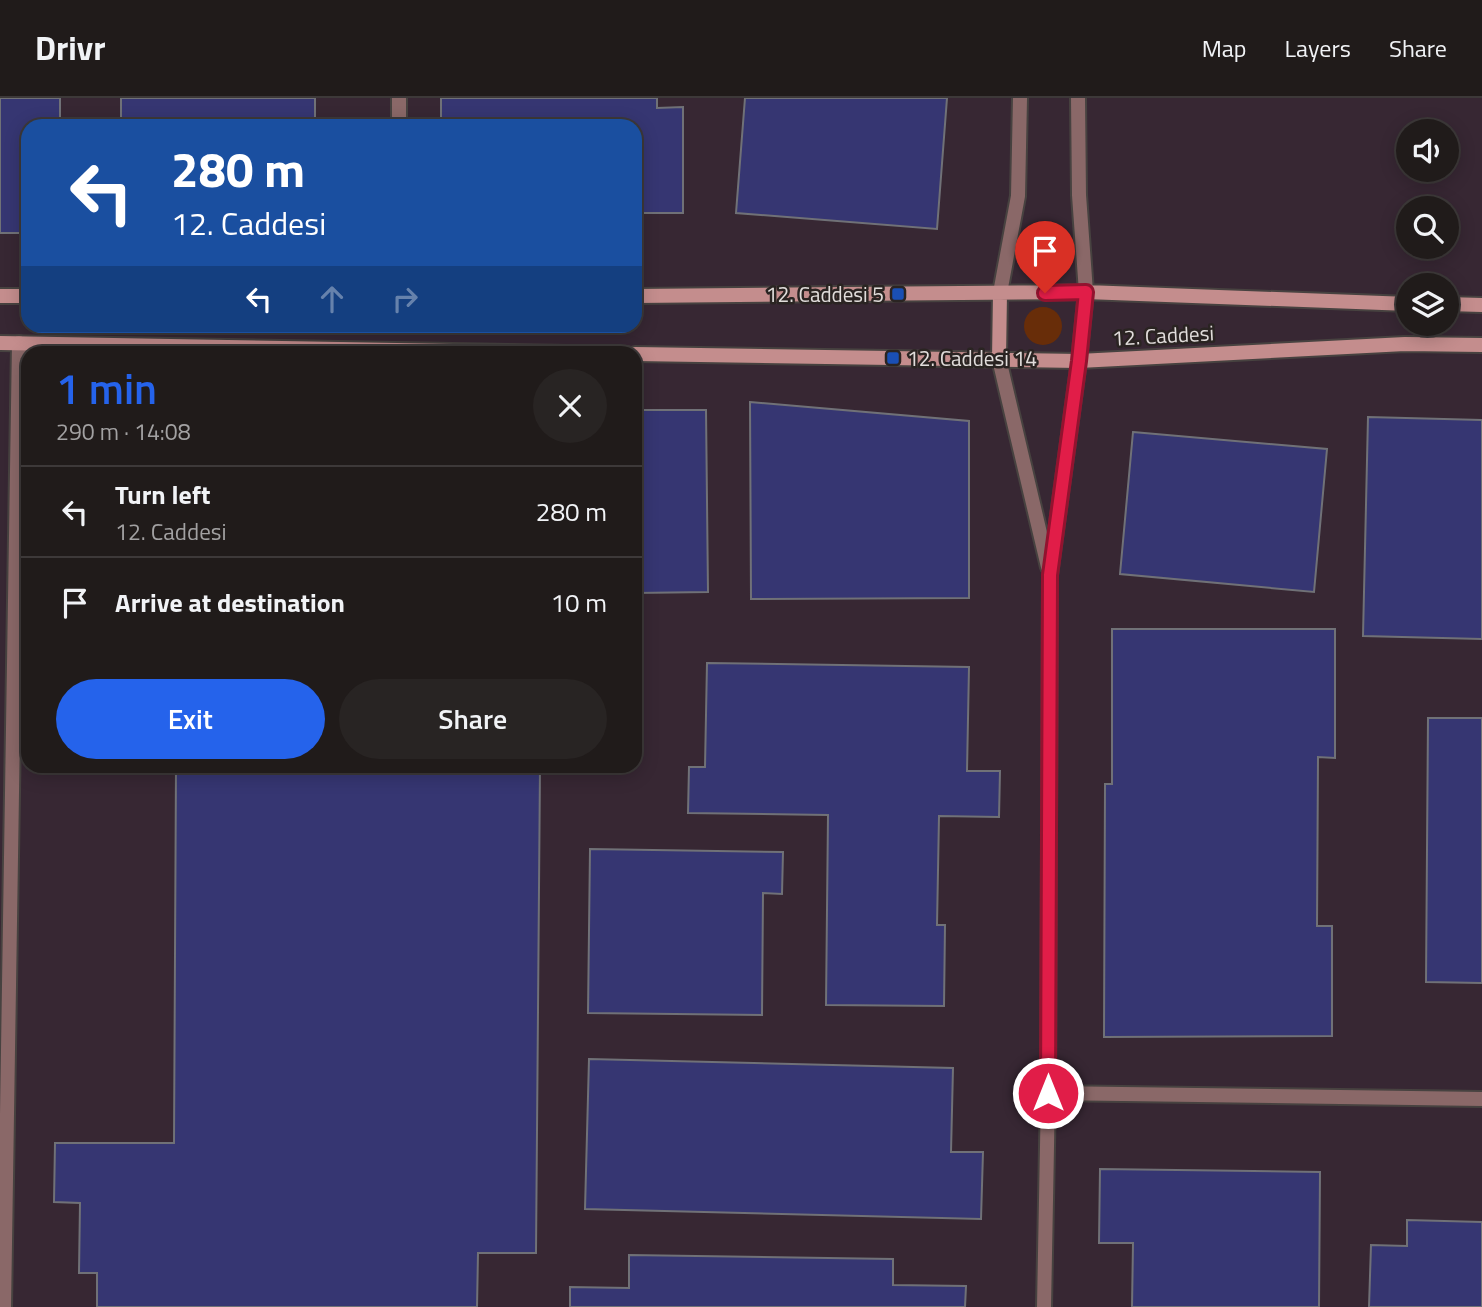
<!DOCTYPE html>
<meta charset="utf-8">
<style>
:root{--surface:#201b1a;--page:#282423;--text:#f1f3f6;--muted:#a2a1a2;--line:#3d3939;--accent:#2563eb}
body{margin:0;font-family:"Titillium Web",sans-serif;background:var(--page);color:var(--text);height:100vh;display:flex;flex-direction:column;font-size:26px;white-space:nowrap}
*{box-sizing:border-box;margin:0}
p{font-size:23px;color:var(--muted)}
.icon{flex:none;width:38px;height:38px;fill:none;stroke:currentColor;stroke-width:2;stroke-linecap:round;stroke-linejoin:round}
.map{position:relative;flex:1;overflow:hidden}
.details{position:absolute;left:21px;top:248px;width:621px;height:427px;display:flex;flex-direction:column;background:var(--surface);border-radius:21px;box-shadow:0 4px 18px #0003,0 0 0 2px var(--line)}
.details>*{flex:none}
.top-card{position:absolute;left:21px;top:21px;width:621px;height:214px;border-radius:21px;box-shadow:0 4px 18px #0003,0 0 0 2px var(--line);background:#1a4fa0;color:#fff;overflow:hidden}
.fabs{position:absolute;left:1396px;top:21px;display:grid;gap:14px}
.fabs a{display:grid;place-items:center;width:63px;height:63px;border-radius:50%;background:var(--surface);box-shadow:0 4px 18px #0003,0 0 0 2px var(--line);font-size:35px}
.pin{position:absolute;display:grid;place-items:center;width:60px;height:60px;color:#fff;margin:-72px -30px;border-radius:50% 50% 50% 0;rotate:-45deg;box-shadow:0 0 7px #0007}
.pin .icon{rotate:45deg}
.me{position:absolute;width:77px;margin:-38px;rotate:0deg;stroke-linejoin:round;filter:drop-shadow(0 0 5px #0008)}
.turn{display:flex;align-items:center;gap:24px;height:147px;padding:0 35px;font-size:32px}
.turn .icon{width:91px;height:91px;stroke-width:2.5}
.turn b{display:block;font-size:49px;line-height:60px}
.lanes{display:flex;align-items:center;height:66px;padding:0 35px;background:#0003;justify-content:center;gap:35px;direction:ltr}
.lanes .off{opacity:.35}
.round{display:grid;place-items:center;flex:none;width:74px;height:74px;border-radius:37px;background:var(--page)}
.head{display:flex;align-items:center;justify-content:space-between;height:119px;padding:0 35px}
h1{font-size:42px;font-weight:600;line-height:52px;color:var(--accent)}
.button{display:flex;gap:14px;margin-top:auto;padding:14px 35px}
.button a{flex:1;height:80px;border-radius:42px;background:var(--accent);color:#fff;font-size:28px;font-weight:600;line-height:80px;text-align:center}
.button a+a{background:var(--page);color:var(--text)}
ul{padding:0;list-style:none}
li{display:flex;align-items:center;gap:21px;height:91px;padding:0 35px;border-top:2px solid var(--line)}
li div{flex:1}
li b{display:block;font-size:26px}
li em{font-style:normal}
header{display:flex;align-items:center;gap:42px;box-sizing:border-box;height:98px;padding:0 35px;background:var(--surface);border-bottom:2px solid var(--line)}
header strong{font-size:33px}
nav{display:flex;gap:38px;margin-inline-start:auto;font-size:24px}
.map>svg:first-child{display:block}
.industrial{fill:#372733;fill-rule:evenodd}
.green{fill:#682d09}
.building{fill:#363672;stroke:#707177;stroke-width:2}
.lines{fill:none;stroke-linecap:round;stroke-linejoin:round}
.street-casing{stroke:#474240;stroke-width:18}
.secondary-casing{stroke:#474240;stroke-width:18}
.street{stroke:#8a6868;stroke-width:14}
.secondary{stroke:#c48d8d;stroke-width:14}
.route-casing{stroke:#92132f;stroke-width:18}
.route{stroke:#e11d48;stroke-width:12}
.transit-dot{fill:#1a4fb4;stroke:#2a2422;stroke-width:2.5}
.labels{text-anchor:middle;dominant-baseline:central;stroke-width:5;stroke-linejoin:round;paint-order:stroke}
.poi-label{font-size:21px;fill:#e1dddb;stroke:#2a2422;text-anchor:end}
.street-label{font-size:21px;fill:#e1dddb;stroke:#2a2422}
</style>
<header>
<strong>Drivr</strong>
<nav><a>Map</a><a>Layers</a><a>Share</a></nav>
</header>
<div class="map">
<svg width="1482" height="1209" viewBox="0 0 1482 1209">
<rect width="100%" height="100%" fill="#2a2422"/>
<path class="industrial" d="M 0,0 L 1482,0 L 1482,1209 L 0,1209 ZM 28,28 L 635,28 L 635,228 L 28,228 ZM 1409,33 L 1447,33 L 1447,72 L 1409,72 ZM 1409,110 L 1447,110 L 1447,149 L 1409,149 ZM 1409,187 L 1447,187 L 1447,226 L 1409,226 ZM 28,256 L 635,256 L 635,668 L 28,668 Z"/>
<path class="green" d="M1024 228a19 19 0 1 1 38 0a19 19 0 1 1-38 0Z"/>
<path class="building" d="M 0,0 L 60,0 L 60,28 L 28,28 L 28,135 L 0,135 Z
M 121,0 L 315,0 L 315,28 L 121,28 Z
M 441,0 L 657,0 L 657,10 L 683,9 L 683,115 L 635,115 L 635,28 L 441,28 Z
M 745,0 L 947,0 L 937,131 L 736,115 Z
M 750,304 L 969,323 L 969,500 L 751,501 Z
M 635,312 L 706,312 L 708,494 L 635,495 Z
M 1368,319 L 1482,322 L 1482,541 L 1363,538 Z
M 1133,334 L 1327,351 L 1314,494 L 1120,476 Z
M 1112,531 L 1335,531 L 1335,660 L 1318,659 L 1317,828 L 1332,828 L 1332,938 L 1104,939 L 1105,686 L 1112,686 Z
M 707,565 L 969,569 L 967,673 L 1000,673 L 999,719 L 939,718 L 937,827 L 945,827 L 944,908 L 826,907 L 828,717 L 688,715 L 689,669 L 705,669 Z
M 1428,620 L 1482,620 L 1482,885 L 1426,884 Z
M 176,668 L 540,668 L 536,1155 L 478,1155 L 477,1209 L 97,1209 L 97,1175 L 79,1175 L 80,1105 L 54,1104 L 55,1045 L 174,1045 Z
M 590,751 L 783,754 L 782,796 L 763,795 L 762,917 L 588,915 Z
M 589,961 L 953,970 L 951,1054 L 983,1054 L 981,1121 L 585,1111 Z
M 1100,1071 L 1320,1074 L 1319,1209 L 1132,1209 L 1133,1145 L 1099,1145 Z
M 1407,1122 L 1482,1124 L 1482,1209 L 1369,1209 L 1371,1147 L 1407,1148 Z
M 629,1157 L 893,1161 L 893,1187 L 966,1188 L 965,1209 L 570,1209 L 570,1189 L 629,1190 Z"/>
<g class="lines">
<g class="street-casing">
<path id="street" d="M 1078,0 L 1079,97 L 1086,194
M 399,28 L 399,0
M 1000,195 L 1018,98 L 1020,0
M 999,261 L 1048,469
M 1048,995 L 1482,1001
M 4,1209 L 19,245
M 1044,1209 L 1048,995 L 1050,477 L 1079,263"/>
</g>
<g class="secondary-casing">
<path id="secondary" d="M 0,198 L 28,198
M 635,198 L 1086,194 L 1409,206
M 1447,206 L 1482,207
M 0,245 L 627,256
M 635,256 L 1079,263 L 1405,246 L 1482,247
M 999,261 L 1000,195
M 1079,263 L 1086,194"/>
</g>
<use href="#street" class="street"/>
<use href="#secondary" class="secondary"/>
</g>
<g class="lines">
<g class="route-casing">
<path id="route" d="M 1045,195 L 1086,194 L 1079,263 L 1050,477 L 1048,995"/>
</g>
<use href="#route" class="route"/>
</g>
<g class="transit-dot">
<rect x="891" y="189" width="14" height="14" rx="3.5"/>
<rect x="886" y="253" width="14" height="14" rx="3.5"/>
</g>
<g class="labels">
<g class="poi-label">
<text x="884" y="196">12. Caddesi 5</text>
<text x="907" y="260" text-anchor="start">12. Caddesi 14</text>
</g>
<g class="street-label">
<text transform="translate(1163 237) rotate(-3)">12. Caddesi</text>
</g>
</g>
</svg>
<div class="fabs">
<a><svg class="icon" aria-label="sound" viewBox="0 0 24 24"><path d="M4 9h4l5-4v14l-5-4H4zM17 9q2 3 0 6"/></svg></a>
<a><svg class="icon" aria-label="search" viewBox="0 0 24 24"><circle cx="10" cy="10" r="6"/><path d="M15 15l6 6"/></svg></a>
<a><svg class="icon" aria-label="layers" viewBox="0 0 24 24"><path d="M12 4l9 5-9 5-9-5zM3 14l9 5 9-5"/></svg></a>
</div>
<div class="pin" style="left:1045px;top:195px;background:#d93025"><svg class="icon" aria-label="arrive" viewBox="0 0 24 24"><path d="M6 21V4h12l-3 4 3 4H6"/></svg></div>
<svg class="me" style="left:1048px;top:995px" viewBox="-20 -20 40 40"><circle r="17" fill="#e11d48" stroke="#fff" stroke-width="3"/><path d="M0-11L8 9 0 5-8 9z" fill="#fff"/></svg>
<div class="top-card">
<div class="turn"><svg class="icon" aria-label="left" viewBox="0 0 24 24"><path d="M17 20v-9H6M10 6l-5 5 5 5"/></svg><div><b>280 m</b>12. Caddesi</div></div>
<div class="lanes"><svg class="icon" aria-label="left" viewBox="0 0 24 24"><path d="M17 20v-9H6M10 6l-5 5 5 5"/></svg><svg class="icon off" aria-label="ahead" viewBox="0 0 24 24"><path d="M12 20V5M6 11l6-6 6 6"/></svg><svg class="icon off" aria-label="right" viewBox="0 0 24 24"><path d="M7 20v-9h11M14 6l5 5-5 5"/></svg></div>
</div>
<section class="details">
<div class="head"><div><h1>1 min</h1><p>290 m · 14:08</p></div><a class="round"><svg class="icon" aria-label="close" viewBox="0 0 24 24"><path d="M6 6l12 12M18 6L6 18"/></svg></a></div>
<ul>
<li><svg class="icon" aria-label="left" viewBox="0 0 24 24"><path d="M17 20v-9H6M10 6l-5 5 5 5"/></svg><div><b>Turn left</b><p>12. Caddesi</p></div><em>280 m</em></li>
<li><svg class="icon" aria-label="arrive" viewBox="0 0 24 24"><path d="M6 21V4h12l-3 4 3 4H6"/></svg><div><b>Arrive at destination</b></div><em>10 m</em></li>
</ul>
<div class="button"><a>Exit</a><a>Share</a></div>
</section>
</div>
